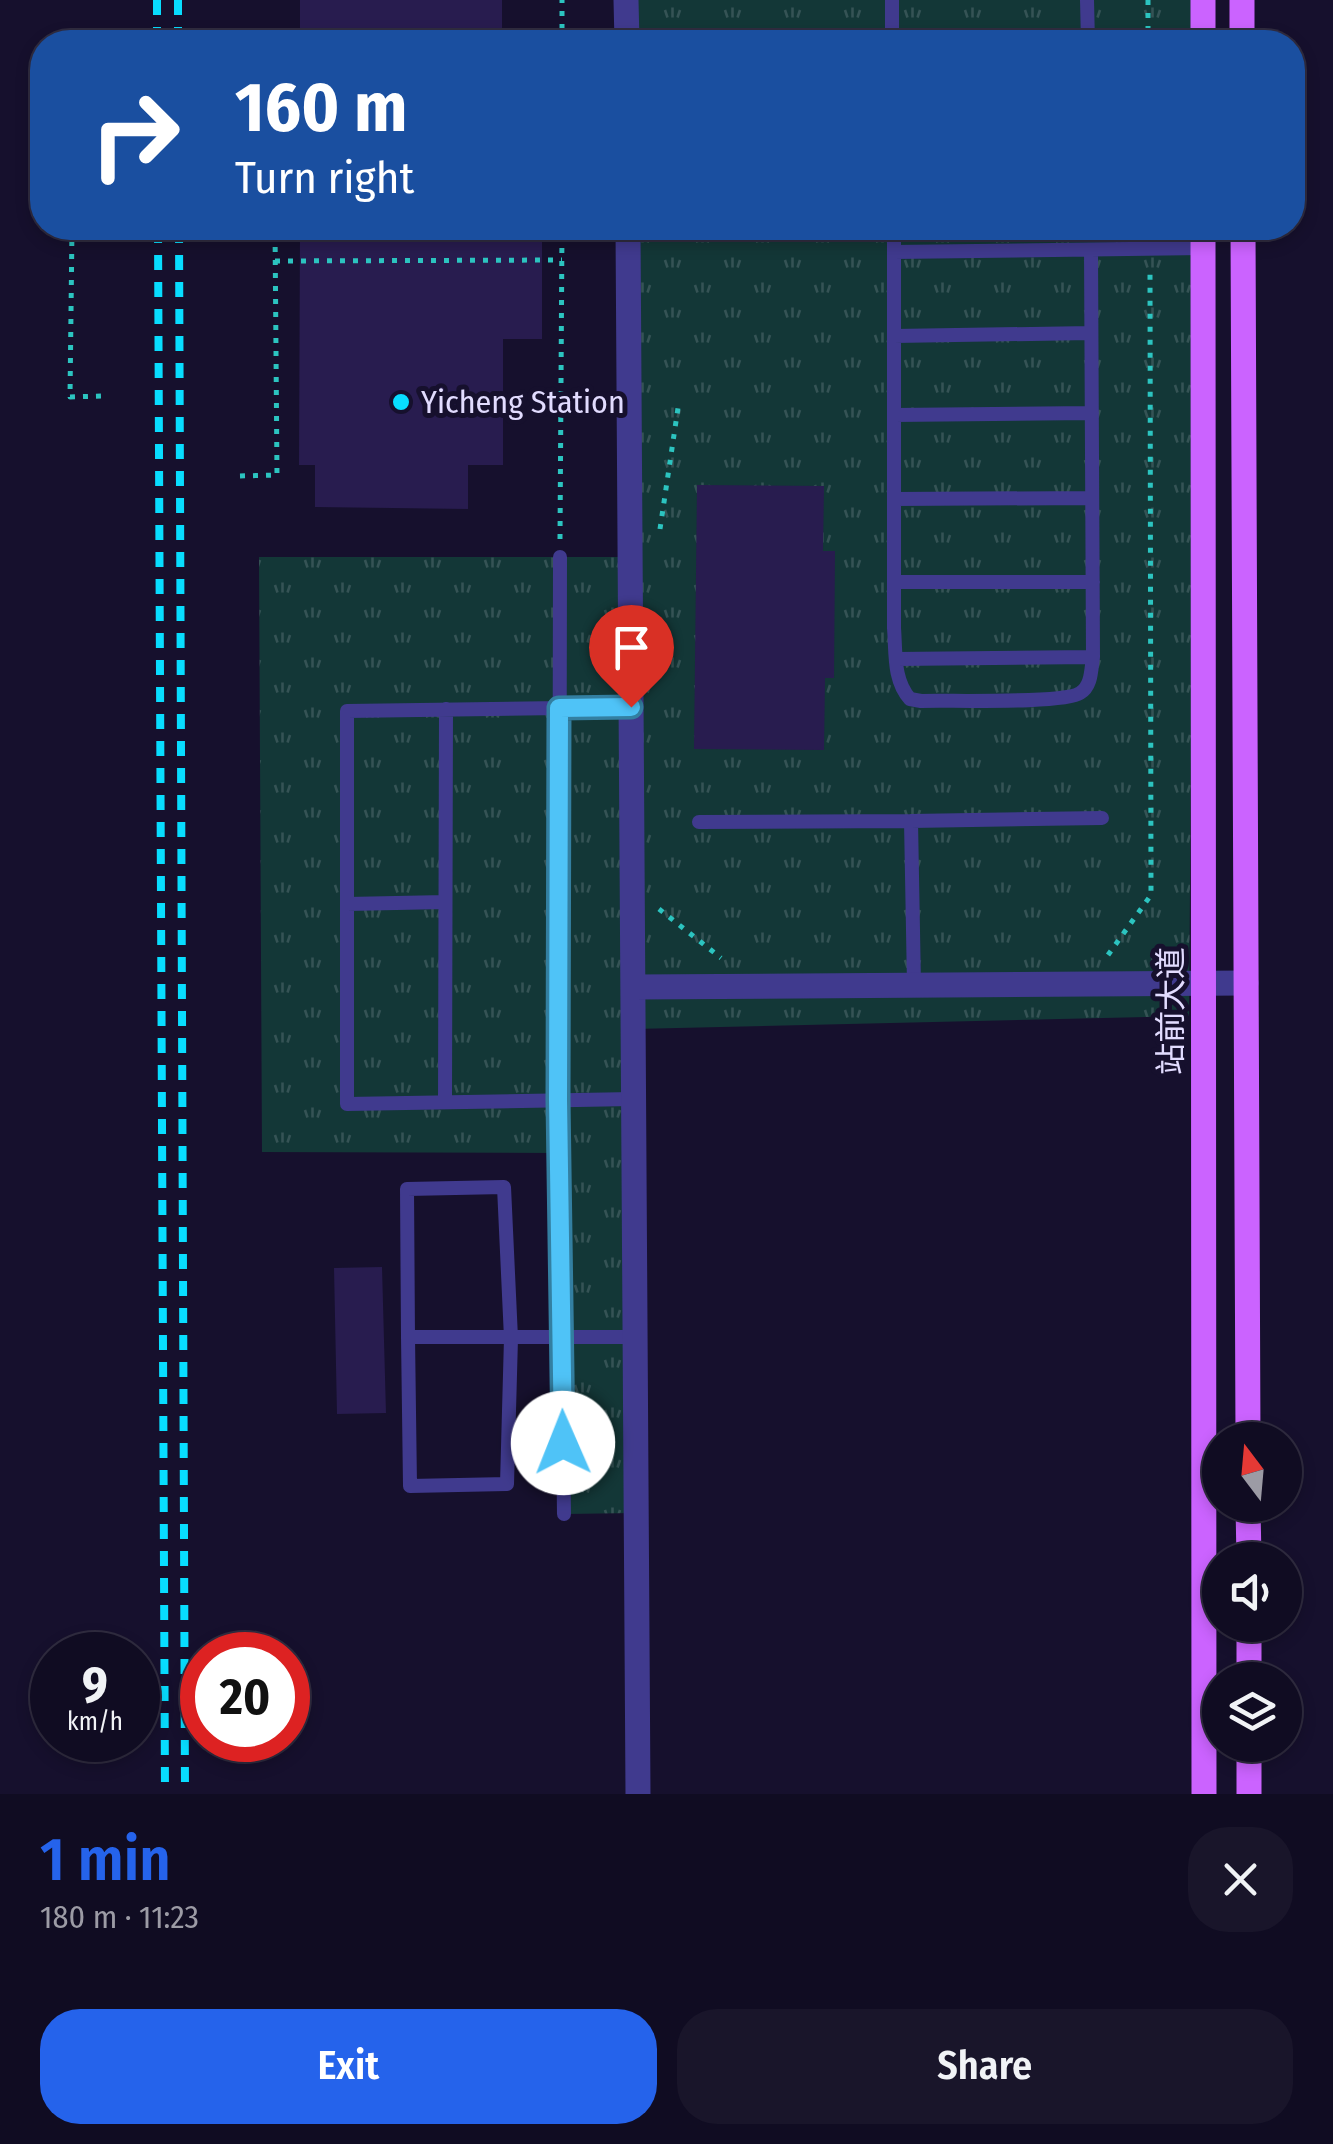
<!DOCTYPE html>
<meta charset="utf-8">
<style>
:root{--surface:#100c22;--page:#19152a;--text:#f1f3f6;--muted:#9c9ba5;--line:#302c40;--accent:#2563eb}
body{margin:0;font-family:"Fira Sans Condensed","Noto Sans SC",sans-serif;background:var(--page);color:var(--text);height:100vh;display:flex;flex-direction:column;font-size:38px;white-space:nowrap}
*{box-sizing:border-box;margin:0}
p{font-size:32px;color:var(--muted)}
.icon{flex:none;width:55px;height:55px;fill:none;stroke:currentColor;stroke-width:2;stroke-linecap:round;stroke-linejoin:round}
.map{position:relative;height:1794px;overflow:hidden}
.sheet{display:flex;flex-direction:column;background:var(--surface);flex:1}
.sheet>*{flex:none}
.banner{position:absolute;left:30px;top:30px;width:1275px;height:210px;border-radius:40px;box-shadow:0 5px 15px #0003,0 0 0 2px var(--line);background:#1a4fa0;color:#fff;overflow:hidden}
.needle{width:65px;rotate:344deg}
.controls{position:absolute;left:1202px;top:1422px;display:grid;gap:20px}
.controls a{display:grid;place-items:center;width:100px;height:100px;border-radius:50%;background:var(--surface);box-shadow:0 5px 15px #0003,0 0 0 2px var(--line);font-size:50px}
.speed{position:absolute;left:30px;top:1632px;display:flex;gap:20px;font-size:50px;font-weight:700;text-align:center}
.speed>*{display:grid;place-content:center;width:130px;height:130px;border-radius:50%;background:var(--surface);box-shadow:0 5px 15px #0003,0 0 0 2px var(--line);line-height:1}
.speed small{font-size:25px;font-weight:400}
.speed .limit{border:15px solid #d22;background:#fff;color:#111}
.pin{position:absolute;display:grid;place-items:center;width:85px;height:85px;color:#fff;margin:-102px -42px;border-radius:50% 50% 50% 0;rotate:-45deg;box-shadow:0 0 10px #0007}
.pin .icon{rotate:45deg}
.me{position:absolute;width:110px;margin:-55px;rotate:359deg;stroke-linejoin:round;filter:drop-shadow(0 0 8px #0008)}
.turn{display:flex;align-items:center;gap:35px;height:210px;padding:0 40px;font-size:45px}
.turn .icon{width:130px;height:130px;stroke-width:2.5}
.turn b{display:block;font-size:70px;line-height:85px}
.round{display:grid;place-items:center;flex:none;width:105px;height:105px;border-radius:40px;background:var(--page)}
.summary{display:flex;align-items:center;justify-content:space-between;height:170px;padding:0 40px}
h1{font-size:60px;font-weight:600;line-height:75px;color:var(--accent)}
.cta{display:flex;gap:20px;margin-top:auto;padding:20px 40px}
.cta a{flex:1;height:115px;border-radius:40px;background:var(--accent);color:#fff;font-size:40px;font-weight:600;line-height:115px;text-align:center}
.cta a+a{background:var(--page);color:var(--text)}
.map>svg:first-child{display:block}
.grass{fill:url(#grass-tufts)}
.building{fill:#281c4f}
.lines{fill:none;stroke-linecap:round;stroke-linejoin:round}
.path{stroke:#2cc4c0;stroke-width:5;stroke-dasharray:5 8;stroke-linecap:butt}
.service{stroke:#403a8e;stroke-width:14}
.minor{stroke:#403a8e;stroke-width:25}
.primary{stroke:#cb63ff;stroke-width:25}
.rail{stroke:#08ddff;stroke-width:8;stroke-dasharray:15 12;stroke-linecap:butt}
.route-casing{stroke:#337fa1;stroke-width:25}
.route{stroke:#4fc3f7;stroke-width:18}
.poi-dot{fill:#08ddff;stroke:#16102d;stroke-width:4}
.labels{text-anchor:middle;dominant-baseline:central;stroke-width:10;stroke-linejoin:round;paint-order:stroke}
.poi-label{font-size:32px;fill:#e2dcff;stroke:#16102d;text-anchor:start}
.street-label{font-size:32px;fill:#e2dcff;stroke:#16102d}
</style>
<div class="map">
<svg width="1333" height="1794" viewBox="0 0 1333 1794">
<defs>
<pattern id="grass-tufts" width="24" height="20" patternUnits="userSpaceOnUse" patternTransform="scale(2.5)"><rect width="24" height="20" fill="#133737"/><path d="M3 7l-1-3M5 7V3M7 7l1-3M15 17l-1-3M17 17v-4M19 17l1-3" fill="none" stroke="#355355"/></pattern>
</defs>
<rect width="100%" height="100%" fill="#16102d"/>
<path class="grass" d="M 626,0 L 1197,0 L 1197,42 L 627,42 Z
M 628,228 L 1195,228 L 1189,1016 L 633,1029 L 636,1513 L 564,1514 L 559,1153 L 262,1152 L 259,557 L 630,557 Z"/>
<path class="building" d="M 300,0 L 502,0 L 502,42 L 300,42 Z
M 300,228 L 542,228 L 542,339 L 503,339 L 503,465 L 468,465 L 468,509 L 315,507 L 315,465 L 299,465 Z
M 697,485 L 824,486 L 823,551 L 835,551 L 834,678 L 825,678 L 824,750 L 694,749 Z
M 382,1267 L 386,1413 L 337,1414 L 334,1268 Z"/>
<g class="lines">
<path class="path" d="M 1148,0 L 1148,42
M 562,42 L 562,0
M 72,228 L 70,397 L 101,396
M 275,261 L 562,260
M 240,476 L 277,475 L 275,228
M 660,529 L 678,408
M 560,539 L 562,228
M 659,909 L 721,958
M 1108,955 L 1151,895 L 1150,270"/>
<path class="service" d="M 892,0 L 892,42
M 1087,0 L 1088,42
M 892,39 L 1087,37
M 894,228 L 894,628 C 896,653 893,680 910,699 L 921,701 C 948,700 1064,704 1080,693 C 1092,686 1091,669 1093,657 L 1091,250
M 894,252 L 1203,248
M 894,336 L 1091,333
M 894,415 L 1092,413
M 894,499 L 1092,498
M 560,557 L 559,1100 L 564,1514
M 894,582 L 1093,582
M 897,659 L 1093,657
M 631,707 L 347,711 L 347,1104 L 633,1099
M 699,822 L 911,821
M 347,904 L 445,902
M 914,985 L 911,821 L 1102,818
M 445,1102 L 446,709
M 408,1337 L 407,1189 L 504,1187 L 511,1338 L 507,1484 L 410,1486 L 408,1337 L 635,1337"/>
<path class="minor" d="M 626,0 L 627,42
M 628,228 L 638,1794
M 633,987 L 1246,983"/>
<path class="primary" d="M 1203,0 L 1203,42
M 1242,0 L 1242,42
M 1203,228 L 1204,1794
M 1243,228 L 1248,1440
M 1248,1505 L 1249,1560
M 1249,1625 L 1249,1680
M 1249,1745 L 1249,1794"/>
<path class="rail" d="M 157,0 L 157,42
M 178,0 L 178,42
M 158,228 L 165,1794
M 179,228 L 185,1794"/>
</g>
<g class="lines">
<g class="route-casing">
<path id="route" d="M 563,1443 L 558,1100 L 559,708 L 631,707"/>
</g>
<use href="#route" class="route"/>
</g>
<circle class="poi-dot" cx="401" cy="402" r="10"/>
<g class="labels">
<g class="poi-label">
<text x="421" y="402">Yicheng Station</text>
</g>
<g class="street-label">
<text transform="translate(1171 1011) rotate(-90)">站前大道</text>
</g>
</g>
</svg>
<div class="controls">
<a><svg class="needle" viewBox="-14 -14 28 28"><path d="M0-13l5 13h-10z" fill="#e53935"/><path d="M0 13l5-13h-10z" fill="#9c9ba5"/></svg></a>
<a><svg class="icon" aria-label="sound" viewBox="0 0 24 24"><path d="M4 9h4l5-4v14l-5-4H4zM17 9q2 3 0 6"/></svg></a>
<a><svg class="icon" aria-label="layers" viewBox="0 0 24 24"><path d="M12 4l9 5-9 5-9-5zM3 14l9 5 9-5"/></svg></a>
</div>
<div class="speed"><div>9<small>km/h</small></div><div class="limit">20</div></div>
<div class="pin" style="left:631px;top:707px;background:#d93025"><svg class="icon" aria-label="arrive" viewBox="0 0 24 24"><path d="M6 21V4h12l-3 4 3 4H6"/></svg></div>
<svg class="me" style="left:563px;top:1443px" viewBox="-20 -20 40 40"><circle r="19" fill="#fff"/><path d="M0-13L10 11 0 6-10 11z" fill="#4fc3f7"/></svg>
<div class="banner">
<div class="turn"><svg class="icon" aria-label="right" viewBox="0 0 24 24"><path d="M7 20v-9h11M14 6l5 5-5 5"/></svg><div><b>160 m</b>Turn right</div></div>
</div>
</div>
<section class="sheet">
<div class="summary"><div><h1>1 min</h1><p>180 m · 11:23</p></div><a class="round"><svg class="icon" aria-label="close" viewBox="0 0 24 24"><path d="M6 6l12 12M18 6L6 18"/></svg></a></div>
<div class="cta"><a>Exit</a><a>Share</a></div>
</section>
